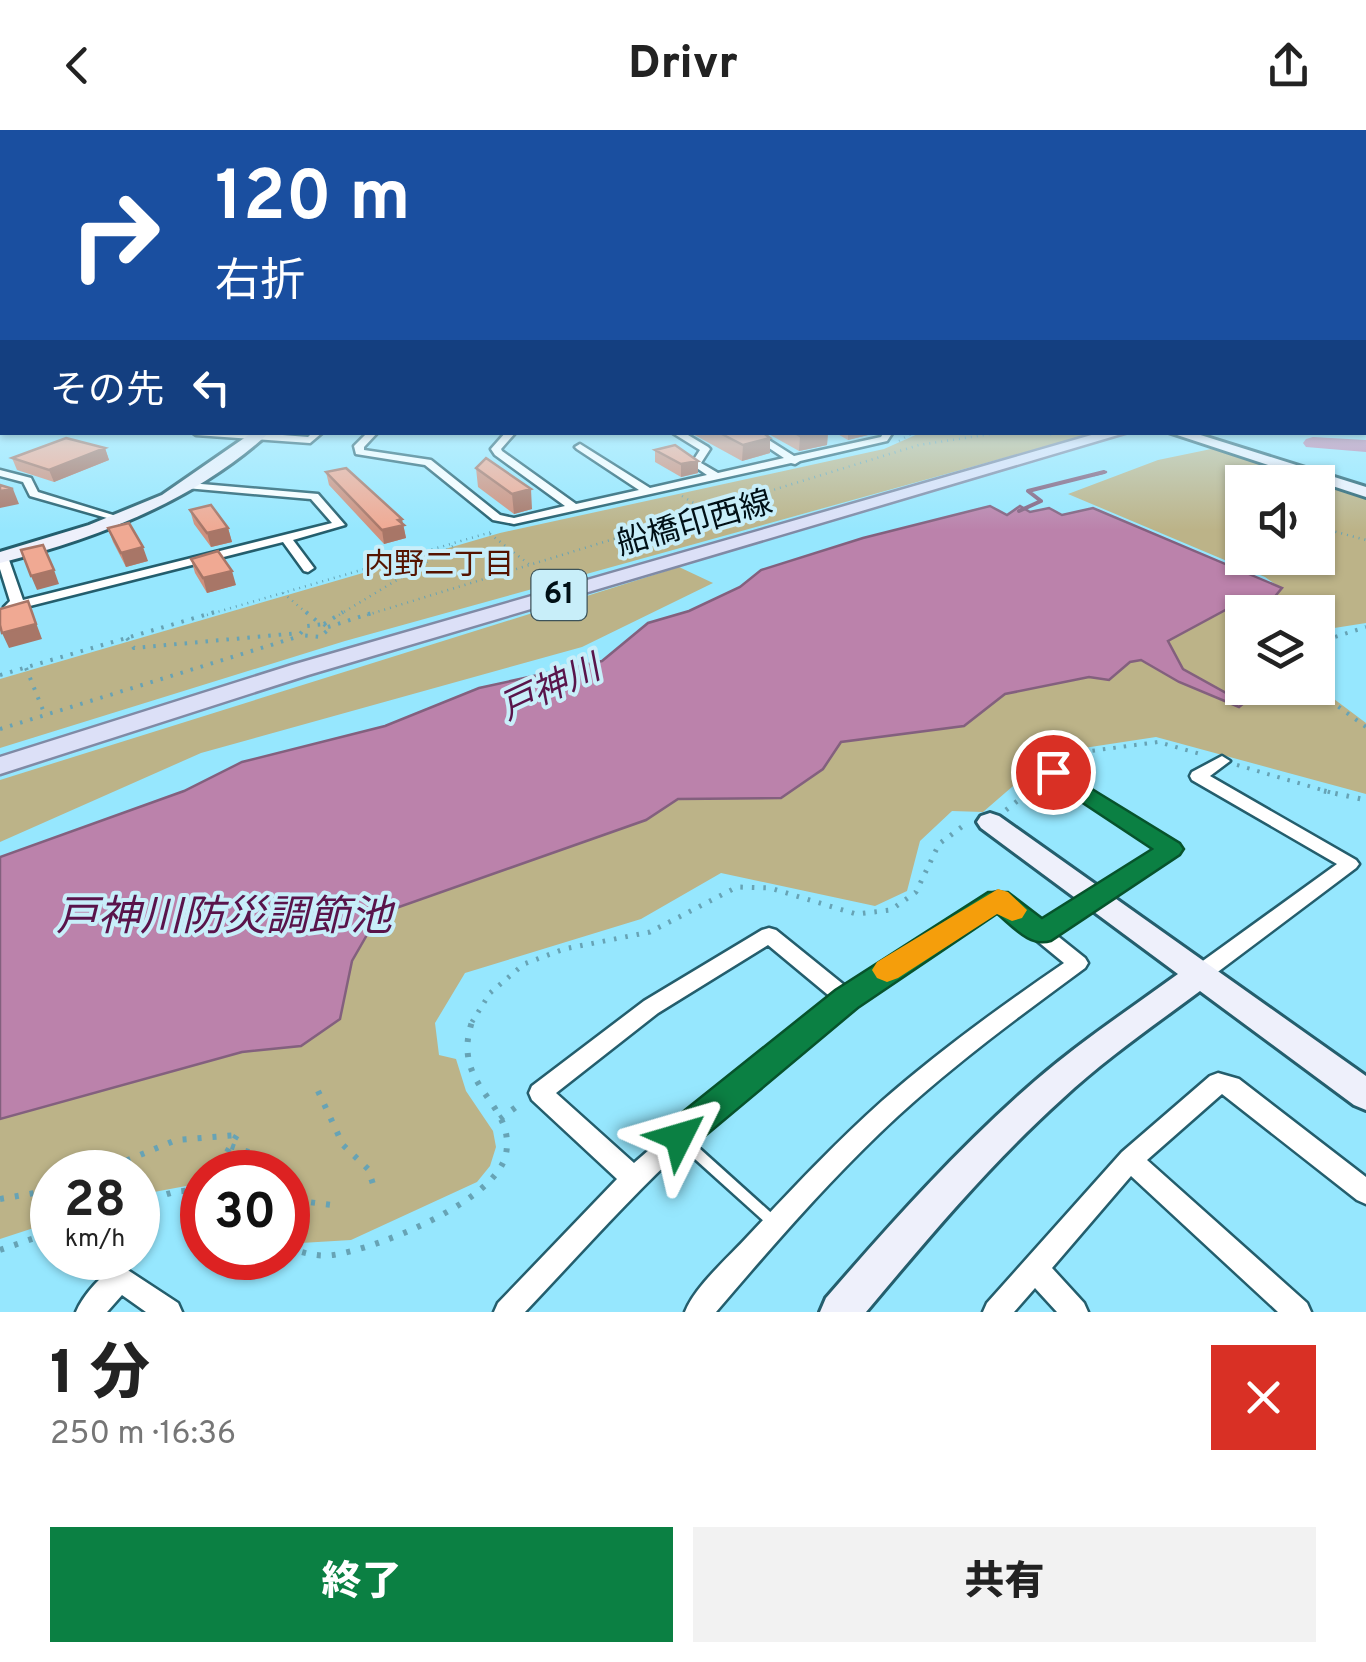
<!DOCTYPE html>
<html lang="ja">
<meta charset="utf-8">
<style>
:root{--surface:#fff;--page:#f2f2f2;--text:#222;--muted:#767676;--accent:#0b8043}
body{margin:0;font-family:Overpass,"Noto Sans JP",sans-serif;background:var(--page);color:var(--text);height:100vh;display:flex;flex-direction:column;font-size:38px;white-space:nowrap}
*{box-sizing:border-box;margin:0}
p{font-size:32px;color:var(--muted)}
.icon{flex:none;width:55px;height:55px;fill:none;stroke:currentColor;stroke-width:2;stroke-linecap:round;stroke-linejoin:round}
.map{position:relative;height:1182px;overflow:hidden}
.details{display:flex;flex-direction:column;background:var(--surface);flex:1}
.details>*{flex:none}
.guide{position:absolute;left:0px;top:0px;width:1368px;height:305px;box-shadow:0 2px 8px #0004;background:#1a4fa0;color:#fff;overflow:hidden}
.tools{position:absolute;left:1225px;top:335px;display:grid;gap:20px}
.tools a{display:grid;place-items:center;width:110px;height:110px;border-radius:0px;background:var(--surface);box-shadow:0 2px 8px #0004;font-size:50px}
.speed{position:absolute;left:30px;top:1020px;display:flex;gap:20px;font-size:50px;font-weight:700;text-align:center}
.speed>*{display:grid;place-content:center;width:130px;height:130px;border-radius:50%;background:var(--surface);box-shadow:0 2px 8px #0004;line-height:1}
.speed small{font-size:25px;font-weight:400}
.speed .limit{border:15px solid #d22;background:#fff;color:#111}
.pin{position:absolute;display:grid;place-items:center;width:85px;height:85px;color:#fff;margin:-42px;border:5px solid #fff;border-radius:50%;box-shadow:0 2px 10px #0007}
.me{position:absolute;width:110px;margin:-55px;rotate:50deg;stroke-linejoin:round;filter:drop-shadow(0 0 8px #0008)}
.turn{display:flex;align-items:center;gap:35px;height:210px;padding:0 50px;font-size:45px}
.turn .icon{width:130px;height:130px;stroke-width:2.5}
.turn b{display:block;font-size:70px;line-height:85px}
.then{display:flex;align-items:center;height:95px;padding:0 50px;background:#0003;gap:20px;font-size:38px}
.round{display:grid;place-items:center;flex:none;width:105px;height:105px;border-radius:0px;background:var(--page)}
.head{display:flex;align-items:center;justify-content:space-between;height:170px;padding:0 50px}
h1{font-size:60px;font-weight:800;line-height:75px}
.action{display:flex;gap:20px;margin-top:auto;padding:20px 50px}
.action a{flex:1;height:115px;border-radius:0px;background:var(--accent);color:#fff;font-size:40px;font-weight:800;line-height:115px;text-align:center}
.action a+a{background:var(--page);color:var(--text)}
header{display:flex;justify-content:space-between;align-items:center;height:130px;padding:0 50px;background:var(--surface);font-size:45px;font-weight:800}
.map>svg:first-child{display:block}
.green{fill:#bcb388;fill-rule:evenodd}
.water{fill:#bb82ab;stroke:#83607e;stroke-width:2.5}
.lines{fill:none;stroke-linecap:round;stroke-linejoin:round}
.stream-far1{stroke:#83607e;stroke-width:2.5}
.stream{stroke:#83607e;stroke-width:4}
.river{fill:#bb82ab;fill-rule:evenodd}
.lane-casing{stroke:#245e6d;stroke-width:16}
.street-casing{stroke:#245e6d;stroke-width:5}
.secondary-casing{stroke:#245e6d;stroke-width:6}
.primary-casing{stroke:#808aa5;stroke-width:5}
.path-far3{stroke:#67a3b5;stroke-width:2.5;stroke-dasharray:1 5;stroke-linecap:butt}
.path-far2{stroke:#67a3b5;stroke-width:4;stroke-dasharray:2.5 8;stroke-linecap:butt}
.path-far1{stroke:#67a3b5;stroke-width:5;stroke-dasharray:2.5 9;stroke-linecap:butt}
.path{stroke:#67a3b5;stroke-width:6;stroke-dasharray:4 11;stroke-linecap:butt}
.lane{stroke:#fff;stroke-width:11}
.street{fill:#fff;fill-rule:evenodd}
.secondary{fill:#eef0fb;fill-rule:evenodd}
.primary{fill:#dce0f7;fill-rule:evenodd}
.wall{fill:#ce917e}
.shaded-wall{fill:#a87667}
.building{fill:#f0a993;stroke:#a87667;stroke-width:2.5}
.route{fill:#0b8043;stroke:#07532c;stroke-width:2.5}
.slow{fill:#f59e0b}
.labels{text-anchor:middle;dominant-baseline:central;stroke-width:8;stroke-linejoin:round;paint-order:stroke}
.far-neighbourhood-label{font-size:30px;fill:#551400;stroke:#c8eef9}
.shield{fill:#c8eef9;stroke:#3c535a;stroke-width:2.5}
.shield-label{font-size:30px;font-weight:bold;fill:#001016}
.street-label{font-size:32px;fill:#001016;stroke:#c8eef9}
.water-label{font-size:35px;font-style:italic;fill:#59144b;stroke:#c8eef9}
.near-water-label{font-size:42px;font-style:italic;fill:#59144b;stroke:#c8eef9}
</style>
<header><svg class="icon" aria-label="back" viewBox="0 0 24 24"><path d="M15 5l-7 7 7 7"/></svg>Drivr<svg class="icon" aria-label="share" viewBox="0 0 24 24"><path d="M12 15V3M7 8l5-5 5 5M5 13v7h14v-7"/></svg></header>
<div class="map">
<svg width="1366" height="1182" viewBox="0 0 1366 1182">
<rect width="100%" height="100%" fill="#96e7fe"/>
<path class="green" d="M 920,303 L 1094,303 L 345,511 L 0,618 L 0,549 L 500,403 L 884,319 Z
M 1216,318 L 1366,366 L 1366,493 L 1328,499 L 1318,506 L 1318,482 L 1242,482 L 1242,558 L 1318,557 L 1366,593 L 1366,664 L 1156,607 L 1051,623 L 983,682 L 952,681 L 920,711 L 907,761 L 875,776 L 721,743 L 641,789 L 465,843 L 435,893 L 439,925 L 456,929 L 466,961 L 493,1001 L 496,1017 L 490,1036 L 477,1052 L 351,1110 L 301,1113 L 288,1103 L 288,1042 L 202,1042 L 202,1053 L 138,1065 L 138,1042 L 52,1042 L 52,1092 L 0,1109 L 0,989 L 242,922 L 301,916 L 340,889 L 352,831 L 379,784 L 646,690 L 677,669 L 781,668 L 823,639 L 840,612 L 963,596 L 1005,564 L 1089,547 L 1109,550 L 1130,532 L 1141,530 L 1179,552 L 1238,577 L 1243,573 L 1183,539 L 1168,511 L 1245,470 L 1272,470 L 1282,459 L 1265,447 L 1068,364 L 1158,330 ZM 1242,352 L 1318,352 L 1318,428 L 1242,428 Z
M 679,437 L 713,453 L 582,517 L 201,623 L 0,712 L 0,650 Z"/>
<path class="water" d="M 990,376 L 1007,385 L 1020,376 L 1030,382 L 1049,378 L 1062,385 L 1093,378 L 1282,458 L 1272,470 L 1244,470 L 1168,511 L 1183,539 L 1244,573 L 1239,577 L 1179,552 L 1141,530 L 1130,532 L 1109,550 L 1089,547 L 1005,564 L 964,596 L 841,612 L 823,639 L 781,668 L 678,669 L 646,690 L 379,784 L 352,831 L 340,889 L 301,916 L 242,922 L 0,989 L 0,727 L 184,661 L 242,632 L 385,596 L 479,558 L 602,531 L 648,493 L 689,481 L 740,457 L 761,440 L 863,408 Z"/>
<g class="lines">
<path class="stream-far1" d="M 1094,345 L 1106,342"/>
<path class="stream" d="M 1019,381 L 1041,371 L 1028,361 L 1104,342"/>
<path class="river" d="M 1313,307 L 1366,310 L 1366,322 L 1306,317 L 1303,313 L 1306,309 Z"/>
<g class="lane-casing">
<path id="lane" d="M 682,1010 L 772,1091"/>
</g>
<g class="street-casing">
<path id="street" d="M 192,302 L 243,302 L 308,307 L 313,302 L 323,302 L 310,313 L 196,305 Z
M 368,302 L 378,302 L 364,317 L 364,320 L 431,330 L 500,385 L 514,388 L 565,376 L 495,325 L 491,319 L 506,302 L 516,302 L 501,319 L 502,321 L 576,374 L 639,360 L 577,319 L 575,317 L 580,314 L 650,358 L 707,345 L 691,334 L 700,320 L 671,302 L 683,302 L 708,317 L 710,319 L 701,333 L 718,343 L 784,328 L 745,302 L 756,302 L 794,326 L 881,307 L 884,302 L 893,302 L 887,311 L 800,331 L 795,334 L 791,333 L 514,394 L 493,390 L 425,335 L 356,324 L 354,316 Z
M 0,340 L 31,348 L 38,362 L 126,389 L 121,392 L 30,366 L 23,352 L 0,346 Z
M 190,353 L 318,364 L 345,395 L 293,410 L 314,438 L 308,442 L 304,441 L 283,412 L 10,481 L 4,477 L 10,471 L 0,439 L 0,424 L 8,427 L 23,470 L 332,393 L 311,369 L 186,358 L 186,354 Z
M 1222,626 L 1230,631 L 1210,646 L 1356,730 L 1359,734 L 1356,738 L 1207,850 L 1200,852 L 1193,850 L 1190,844 L 1193,838 L 1337,734 L 1192,650 L 1190,646 L 1192,642 Z
M 1053,637 L 1177,715 L 1180,719 L 1177,723 L 1055,804 L 1085,828 L 1088,833 L 1085,838 C 1021,885 957,932 898,986 C 833,1046 774,1114 716,1182 L 685,1182 C 695,1156 729,1127 748,1106 C 791,1060 835,1013 882,971 C 939,921 1001,876 1064,833 L 997,778 C 888,849 785,925 689,1013 C 631,1066 579,1125 525,1182 L 494,1182 L 498,1173 L 617,1049 L 532,970 L 529,963 L 532,956 L 644,871 L 762,800 L 769,798 L 776,800 L 849,859 L 991,764 L 998,762 L 1005,764 L 1041,793 L 1158,719 L 1047,646 L 1045,642 ZM 768,815 L 833,869 L 747,935 L 634,1033 L 556,963 L 658,883 Z
M 1218,943 L 1239,949 L 1366,1047 L 1366,1074 L 1357,1070 L 1222,964 L 1147,1030 L 1307,1173 L 1311,1182 L 1278,1182 L 1131,1046 L 1052,1138 L 1084,1173 L 1088,1182 L 1057,1182 L 1035,1158 L 1014,1182 L 983,1182 L 987,1173 L 1122,1022 L 1210,946 Z
M 120,1135 L 178,1173 L 182,1182 L 146,1182 L 122,1165 L 107,1182 L 76,1182 C 83,1165 103,1142 120,1135 Z"/>
</g>
<g class="secondary-casing">
<path id="secondary" d="M 253,302 L 270,302 C 195,371 97,408 0,433 L 0,422 L 89,395 L 162,365 Z
M 1168,302 L 1191,302 L 1366,357 L 1366,367 Z
M 990,683 L 999,686 L 1366,946 L 1366,980 L 1354,975 L 1200,861 C 1153,896 1105,929 1062,969 C 990,1034 928,1108 866,1182 L 820,1182 L 826,1168 C 892,1092 959,1017 1035,951 C 1080,912 1130,879 1178,844 L 981,698 L 977,692 L 981,686 Z"/>
</g>
<g class="primary-casing">
<path id="primary" d="M 1365,249 L 1366,249 L 1366,257 L 1365,257 Z
M 1102,302 L 1128,302 L 308,545 L 0,644 L 0,627 L 292,535 Z"/>
</g>
<path class="path-far3" d="M 1045,302 L 1055,306
M 899,311 L 914,302
M 1253,352 L 1273,348
M 682,366 L 704,379
M 1318,397 L 1366,410
M 490,404 L 530,435
M 283,463 L 309,485
M 207,485 L 495,401
M 339,485 L 453,416
M 367,485 L 919,315 L 1004,302"/>
<path class="path-far2" d="M 306,482 L 318,492
M 324,494 L 343,482
M 324,494 L 329,499 L 320,507 L 299,505 L 307,496 Z
M 328,497 L 375,482
M 127,508 L 134,518 L 299,503
M 1318,519 L 1335,507 L 1366,497
M 26,538 L 45,585
M 0,545 L 215,482
M 1313,558 L 1366,597
M 0,599 L 300,506
M 1064,633 L 1083,622 L 1158,612 L 1204,625
M 1237,635 L 1336,664
M 1026,664 L 1041,652"/>
<path class="path-far1" d="M 1324,661 L 1366,670
M 1006,680 L 1030,661
M 472,892 L 490,863 L 524,834 L 564,819 L 650,802 L 737,757 L 770,758 L 856,784 L 891,780 L 916,762 L 939,714 L 967,693"/>
<path class="path" d="M 318,961 L 343,1015 L 368,1039 L 375,1060
M 500,989 L 524,971
M 231,1016 L 266,1028 L 279,1042
M 227,1022 L 240,1000
M 99,1042 L 176,1010 L 238,1005
M 288,1054 L 308,1072 L 332,1075
M 0,1069 L 52,1060
M 138,1073 L 174,1062 L 202,1059
M 288,1117 C 303,1123 317,1127 333,1125 C 376,1119 497,1071 506,1024 C 516,971 448,957 473,889
M 0,1120 L 52,1102"/>
<use href="#lane" class="lane"/>
<use href="#street" class="street"/>
<use href="#secondary" class="secondary"/>
<use href="#primary" class="primary"/>
</g>
<path class="wall" d="M 689,302 L 762,302 L 770,323 L 742,331 Z
M 765,302 L 828,302 L 827,315 L 799,321 Z
M 834,302 L 880,302 L 848,310 Z
M 105,318 L 109,330 L 54,352 L 17,340 L 12,328 Z
M 655,320 L 698,343 L 681,347 L 655,332 Z
M 476,338 L 532,379 L 514,384 L 478,357 Z
M 326,342 L 403,394 L 406,408 L 384,414 L 329,355 Z
M 190,380 L 228,398 L 232,412 L 211,417 L 194,394 Z
M 108,398 L 148,431 L 126,437 L 113,412 Z
M 191,429 L 236,455 L 207,463 L 195,443 Z"/>
<path class="shaded-wall" d="M 818,302 L 828,302 L 827,315 L 799,321 L 800,306 Z
M 848,302 L 880,302 L 848,310 Z
M 770,308 L 770,323 L 742,331 L 743,315 Z
M 105,318 L 109,330 L 54,352 L 49,340 Z
M 698,331 L 698,343 L 681,347 L 681,334 Z
M 13,359 L 19,374 L 0,378 L 0,361 Z
M 531,359 L 532,379 L 514,384 L 512,364 Z
M 402,389 L 406,408 L 384,414 L 382,400 Z
M 228,398 L 232,412 L 211,417 L 207,403 Z
M 143,417 L 148,431 L 126,437 L 121,423 Z
M 54,440 L 59,454 L 37,460 L 31,446 Z
M 232,441 L 236,455 L 207,463 L 203,448 Z
M 28,471 L 42,509 L 9,518 L 2,503 Z"/>
<path class="building" d="M 718,302 L 762,302 L 770,308 L 743,315 Z
M 793,302 L 818,302 L 800,306 Z
M 66,308 L 105,318 L 49,340 L 12,328 Z
M 675,315 L 698,331 L 681,334 L 655,320 Z
M 486,328 L 531,359 L 512,364 L 476,338 Z
M 346,338 L 402,389 L 398,390 L 404,395 L 382,400 L 326,342 Z
M 0,355 L 13,359 L 0,361 Z
M 211,375 L 228,398 L 207,403 L 190,380 Z
M 129,393 L 143,417 L 121,423 L 108,398 Z
M 43,415 L 54,440 L 31,446 L 21,420 Z
M 218,421 L 232,441 L 203,448 L 191,429 Z
M 28,471 L 36,494 L 2,503 L 0,495 L 0,479 Z"/>
<linearGradient id="sky" x2="0" y2="1"><stop stop-color="#96a0d0"/><stop offset="0.58" stop-color="#d0f4ff"/><stop offset="1" stop-color="#d0f4ff" stop-opacity="0"/></linearGradient>
<rect width="1366" height="400" fill="url(#sky)"/>
<path class="route" d="M 1053,635 L 1180,713 L 1184,719 L 1180,725 L 1051,811 C 1030,818 1013,797 997,784 L 858,878 L 691,1018 L 679,1023 L 666,1018 L 661,1007 L 666,995 L 835,860 L 988,762 L 1008,762 L 1042,788 L 1152,719 L 1045,648 L 1041,642 Z"/>
<path class="slow" d="M 998,759 L 1008,762 L 1027,780 L 1022,788 L 1012,791 L 997,784 L 898,848 L 887,852 L 877,848 L 872,840 L 877,832 Z"/>
<g class="labels">
<g class="far-neighbourhood-label">
<text x="439" y="436">内野二丁目</text>
</g>
<rect class="shield" x="531.5" y="440" width="55" height="50" rx="8"/>
<g class="shield-label">
<text x="559" y="465">61</text>
</g>
<g class="street-label">
<text transform="translate(695 395) rotate(-16)">船橋印西線</text>
</g>
<g class="water-label">
<text transform="translate(551 560) rotate(-25)">戸神川</text>
</g>
<g class="near-water-label">
<text x="224" y="789">戸神川防災調節池</text>
</g>
</g>
</svg>
<div class="tools">
<a><svg class="icon" aria-label="sound" viewBox="0 0 24 24"><path d="M4 9h4l5-4v14l-5-4H4zM17 9q2 3 0 6"/></svg></a>
<a><svg class="icon" aria-label="layers" viewBox="0 0 24 24"><path d="M12 4l9 5-9 5-9-5zM3 14l9 5 9-5"/></svg></a>
</div>
<div class="speed"><div>28<small>km/h</small></div><div class="limit">30</div></div>
<div class="pin" style="left:1053px;top:642px;background:#d93025"><svg class="icon" aria-label="arrive" viewBox="0 0 24 24"><path d="M6 21V4h12l-3 4 3 4H6"/></svg></div>
<svg class="me" style="left:679px;top:1007px" viewBox="-20 -20 40 40"><path d="M0-17L14 15 0 8-14 15z" fill="#0b8043" stroke="#fff" stroke-width="4"/></svg>
<div class="guide">
<div class="turn"><svg class="icon" aria-label="right" viewBox="0 0 24 24"><path d="M7 20v-9h11M14 6l5 5-5 5"/></svg><div><b>120 m</b>右折</div></div>
<div class="then">その先<svg class="icon" aria-label="left" viewBox="0 0 24 24"><path d="M17 20v-9H6M10 6l-5 5 5 5"/></svg></div>
</div>
</div>
<section class="details">
<div class="head"><div><h1>1 分</h1><p>250 m · 16:36</p></div><a class="round" style="background:#d93025;color:#fff"><svg class="icon" aria-label="close" viewBox="0 0 24 24"><path d="M6 6l12 12M18 6L6 18"/></svg></a></div>
<div class="action"><a>終了</a><a>共有</a></div>
</section>
